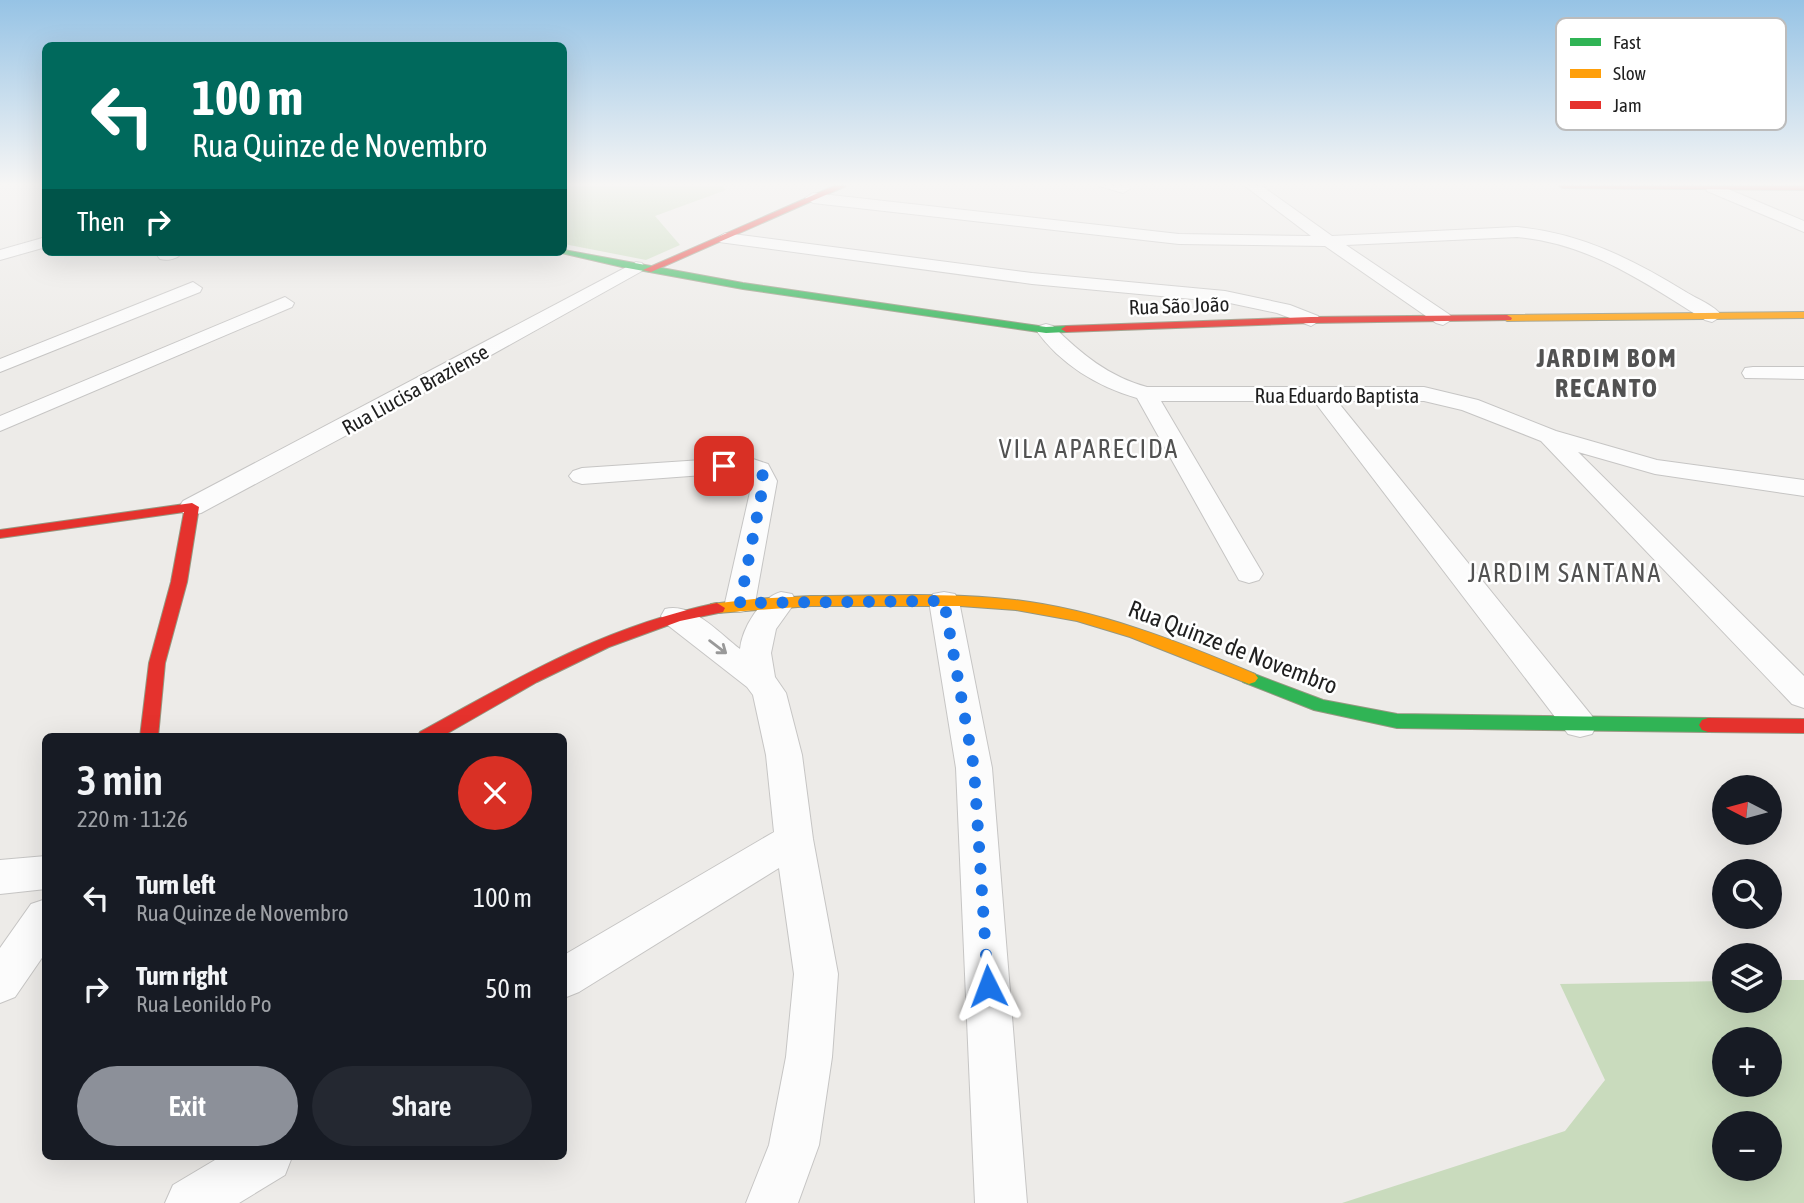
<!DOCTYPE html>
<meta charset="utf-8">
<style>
:root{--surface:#171b24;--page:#242831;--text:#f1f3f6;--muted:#9ea1a6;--accent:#8c9099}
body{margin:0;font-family:"Asap Condensed",sans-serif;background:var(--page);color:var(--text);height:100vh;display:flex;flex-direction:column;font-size:26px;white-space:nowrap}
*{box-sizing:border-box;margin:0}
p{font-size:23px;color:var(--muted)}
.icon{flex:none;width:38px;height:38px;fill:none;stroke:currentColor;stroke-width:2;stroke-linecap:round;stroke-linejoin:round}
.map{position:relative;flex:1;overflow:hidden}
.panel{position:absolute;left:42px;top:733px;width:525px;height:427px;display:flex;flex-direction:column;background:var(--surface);border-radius:10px;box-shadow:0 7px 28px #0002}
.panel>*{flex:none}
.guide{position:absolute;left:42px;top:42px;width:525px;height:214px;border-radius:10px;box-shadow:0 7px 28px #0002;background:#00695c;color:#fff;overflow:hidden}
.needle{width:46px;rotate:276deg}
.controls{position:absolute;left:1712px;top:775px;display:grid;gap:14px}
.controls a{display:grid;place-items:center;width:70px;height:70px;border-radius:50%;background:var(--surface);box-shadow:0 7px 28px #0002;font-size:35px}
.pin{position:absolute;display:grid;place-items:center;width:60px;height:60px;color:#fff;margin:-30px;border-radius:14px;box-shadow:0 4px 10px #0006}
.me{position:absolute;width:77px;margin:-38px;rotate:357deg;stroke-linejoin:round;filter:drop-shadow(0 0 5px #0008)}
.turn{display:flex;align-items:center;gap:24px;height:147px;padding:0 35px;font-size:32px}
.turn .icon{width:91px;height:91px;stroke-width:2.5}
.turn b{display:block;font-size:49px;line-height:60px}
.then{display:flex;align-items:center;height:66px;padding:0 35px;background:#0003;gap:14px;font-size:26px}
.round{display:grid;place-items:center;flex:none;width:74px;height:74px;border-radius:37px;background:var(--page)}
.summary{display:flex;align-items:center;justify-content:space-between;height:119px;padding:0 35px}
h1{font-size:42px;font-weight:600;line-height:52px}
.action{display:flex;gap:14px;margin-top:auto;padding:14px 35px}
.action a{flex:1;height:80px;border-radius:42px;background:var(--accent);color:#fff;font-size:28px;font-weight:600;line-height:80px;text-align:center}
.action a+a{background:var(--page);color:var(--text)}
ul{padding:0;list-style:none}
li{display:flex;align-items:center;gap:21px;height:91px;padding:0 35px}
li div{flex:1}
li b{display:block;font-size:26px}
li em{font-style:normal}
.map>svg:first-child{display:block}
.forest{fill:#c9dbbd;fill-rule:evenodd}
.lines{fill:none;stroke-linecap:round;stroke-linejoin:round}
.street-casing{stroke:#c6c5c4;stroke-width:2}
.fast-casing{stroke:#969780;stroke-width:2}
.slow-casing{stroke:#969780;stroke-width:2}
.jam-casing{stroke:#969780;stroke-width:2}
.street{fill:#fcfcfc;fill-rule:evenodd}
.fast{fill:#30b455;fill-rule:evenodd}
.slow{fill:#ff9f0a;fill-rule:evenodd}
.jam{fill:#e5322d;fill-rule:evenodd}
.oneway{stroke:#999}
.route{stroke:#1a73e8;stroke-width:12;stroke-dasharray:0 21.6}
.labels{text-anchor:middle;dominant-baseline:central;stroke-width:5;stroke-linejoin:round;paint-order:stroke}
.far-street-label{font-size:21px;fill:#1f1f1f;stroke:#fff}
.street-label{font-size:24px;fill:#1f1f1f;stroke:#fff}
.far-district-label{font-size:26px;font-weight:bold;letter-spacing:2px;fill:#525252;stroke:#fff}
.neighbourhood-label{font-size:26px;letter-spacing:2px;fill:#525252;stroke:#fff}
.key{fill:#fff;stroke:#bcbcbc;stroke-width:2}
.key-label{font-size:19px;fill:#1f1f1f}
</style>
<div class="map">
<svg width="1804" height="1203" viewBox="0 0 1804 1203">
<rect width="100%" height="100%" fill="#edebe8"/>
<path class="forest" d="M 564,186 L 722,186 L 726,190 L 655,216 L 680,245 L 646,260 L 564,244 Z
M 1769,980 L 1804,980 L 1804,1203 L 1342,1203 L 1565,1131 L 1605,1080 L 1560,984 L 1724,981 L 1724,1001 L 1769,1001 ZM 1724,1040 L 1769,1040 L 1769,1085 L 1724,1085 ZM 1724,1124 L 1769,1124 L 1769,1169 L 1724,1169 Z"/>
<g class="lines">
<g class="street-casing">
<path id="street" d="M 1099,186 L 1129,186 L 1130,189 L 1123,193 Z
M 1245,186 L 1262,186 L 1332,236 L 1517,227 C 1581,233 1632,259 1686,292 C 1697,299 1714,305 1722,316 L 1712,322 L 1705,320 C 1645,283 1589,243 1517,237 L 1346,245 L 1450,315 L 1453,319 L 1443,325 L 1436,323 L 1325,246 L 1179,244 L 813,203 L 805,198 L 813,193 L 1179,234 L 1311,236 Z
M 1706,186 L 1721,186 L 1804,221 L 1804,232 L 1707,191 Z
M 725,233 L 1032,273 L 1225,291 L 1290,305 L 1318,316 L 1321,320 L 1311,326 L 1277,313 L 1225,302 L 1032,284 L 719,242 L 717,238 Z
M 46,237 L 46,247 L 0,260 L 0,250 Z
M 159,252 L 183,252 C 178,259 168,261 160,259 L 157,255 Z
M 636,262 L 642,263 L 645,267 L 642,271 L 373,421 L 201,513 L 192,515 L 183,513 L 179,507 L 183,501 Z
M 193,282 L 202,288 L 200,292 L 0,372 L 0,359 Z
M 285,297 L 294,303 L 292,307 L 0,431 L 0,416 Z
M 1046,324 L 1053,326 C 1080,353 1109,377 1147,387 L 1424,387 L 1478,400 L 1556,431 L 1657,460 L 1804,480 L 1804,496 L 1655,474 L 1578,452 L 1804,676 L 1804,708 L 1792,704 L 1541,441 L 1462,410 L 1424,401 L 1337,401 L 1592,716 L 1597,725 L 1592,734 L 1580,737 L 1568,734 L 1314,401 L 1161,401 L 1263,574 L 1259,580 L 1249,583 L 1239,580 L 1137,398 C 1098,387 1060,364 1036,330 L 1039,326 Z
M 1753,367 L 1804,367 L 1804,379 L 1745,378 L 1742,373 L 1745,368 Z
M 747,457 L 768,464 L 777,481 L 755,603 L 751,610 L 740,612 L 729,610 L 725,603 L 750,492 L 751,481 L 748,474 L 744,472 L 582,484 L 573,481 L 569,476 L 573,471 L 582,468 Z
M 781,592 L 792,594 L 796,601 L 776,629 L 771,653 L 775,677 L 786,693 L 802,755 L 813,839 L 838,974 L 832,1057 L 819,1145 L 798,1203 L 746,1203 L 769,1145 L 786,1057 L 794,974 L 779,868 L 579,992 L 564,998 L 564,955 L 774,832 L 766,755 L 753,695 L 747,687 L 665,623 L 661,616 L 665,609 C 692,602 719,633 740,649 C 742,628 761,597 781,592 Z
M 944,592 L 955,594 L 959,601 L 992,768 L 1027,1203 L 975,1203 L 956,768 L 929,601 L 933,594 Z
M 46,856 L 46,889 L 0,894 L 0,860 Z
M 46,899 L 46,952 L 15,997 L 0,1003 L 0,948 L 31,904 Z
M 220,1157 L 292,1157 L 285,1175 L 239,1203 L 165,1203 L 173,1185 Z"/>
</g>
<g class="fast-casing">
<path id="fast" d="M 564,250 L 743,283 L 1046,327 L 1066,326 L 1071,329 L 1066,332 L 1046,333 L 743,289 L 622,267 L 557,252 L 564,252 Z
M 1249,672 L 1323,700 L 1397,714 L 1708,718 L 1714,720 L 1717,725 L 1714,730 L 1708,732 L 1397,728 L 1314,710 L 1243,682 L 1240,678 L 1243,674 Z"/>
</g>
<g class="slow-casing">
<path id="slow" d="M 1804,312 L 1804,318 L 1507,321 L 1502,318 L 1507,315 Z
M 811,596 C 878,596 948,592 1015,600 C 1098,610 1178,641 1255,674 L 1258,678 L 1255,682 L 1249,684 L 1130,637 L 1077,621 L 1016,610 L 960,606 L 811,606 L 717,613 L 709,608 L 711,604 L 754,599 Z"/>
</g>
<g class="jam-casing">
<path id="jam" d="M 834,186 L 846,186 L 651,272 L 643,270 Z
M 1559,186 L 1804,186 L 1804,190 L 1563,188 Z
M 1507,315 L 1512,318 L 1511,320 L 1311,323 L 1066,332 L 1061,329 L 1066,326 L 1311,317 Z
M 192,503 L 199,507 L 187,582 L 165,663 L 158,737 L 140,737 L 149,663 L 171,582 L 184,512 L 0,538 L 0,530 Z
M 717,603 L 725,608 L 723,612 L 680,621 L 609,647 L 537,682 L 441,737 L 417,737 L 420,732 C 520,677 603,627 717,603 Z
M 1708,718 L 1804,719 L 1804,733 L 1708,732 L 1702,730 L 1699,725 L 1702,720 Z"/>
</g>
<use href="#street" class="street"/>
<use href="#fast" class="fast"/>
<use href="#slow" class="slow"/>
<use href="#jam" class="jam"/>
</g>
<defs><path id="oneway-shaft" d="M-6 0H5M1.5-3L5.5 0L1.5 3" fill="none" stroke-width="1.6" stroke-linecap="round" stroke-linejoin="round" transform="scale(1.75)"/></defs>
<use class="oneway" href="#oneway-shaft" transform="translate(718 647) rotate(37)"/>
<linearGradient id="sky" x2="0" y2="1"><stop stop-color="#96c3e5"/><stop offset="0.52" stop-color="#f7f6f5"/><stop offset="1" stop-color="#f7f6f5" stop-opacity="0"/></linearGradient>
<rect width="1804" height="355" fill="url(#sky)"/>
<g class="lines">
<path class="route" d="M 724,466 L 755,466 L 762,473 L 764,481 L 740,603 L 944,601 L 974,768 L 988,986"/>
</g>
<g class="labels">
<g class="far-street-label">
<text transform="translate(1179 305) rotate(-2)">Rua São João</text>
<text transform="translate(415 389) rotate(-29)">Rua Liucisa Braziense</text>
<text x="1337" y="395">Rua Eduardo Baptista</text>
</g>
<g class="street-label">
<text transform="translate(1233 647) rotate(21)">Rua Quinze de Novembro</text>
</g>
<g class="far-district-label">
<text x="1607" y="358">JARDIM BOM<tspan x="1607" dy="30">RECANTO</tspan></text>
</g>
<g class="neighbourhood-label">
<text x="1089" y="449">VILA APARECIDA</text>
<text x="1565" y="573">JARDIM SANTANA</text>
</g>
</g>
<rect x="1556" y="18" width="230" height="112" rx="10" class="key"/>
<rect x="1570" y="38" width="31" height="8" fill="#30b455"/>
<rect x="1570" y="69" width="31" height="9" fill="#ff9f0a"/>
<rect x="1570" y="101" width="31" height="8" fill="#e5322d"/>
<g class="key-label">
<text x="1613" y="49">Fast</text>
<text x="1613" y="80">Slow</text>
<text x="1613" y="112">Jam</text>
</g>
</svg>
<div class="controls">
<a><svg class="needle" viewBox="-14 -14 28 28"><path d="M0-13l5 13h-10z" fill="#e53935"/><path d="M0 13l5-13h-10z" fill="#9ea1a6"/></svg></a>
<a><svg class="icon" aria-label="search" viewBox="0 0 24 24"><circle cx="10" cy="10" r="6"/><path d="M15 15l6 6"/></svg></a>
<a><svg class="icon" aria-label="layers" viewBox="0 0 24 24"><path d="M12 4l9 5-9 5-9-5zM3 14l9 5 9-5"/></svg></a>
<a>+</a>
<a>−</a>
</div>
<div class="pin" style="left:724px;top:466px;background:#d93025"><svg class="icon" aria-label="arrive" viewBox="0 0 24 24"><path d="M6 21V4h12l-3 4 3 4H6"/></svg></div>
<svg class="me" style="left:988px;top:986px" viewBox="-20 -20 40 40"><path d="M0-17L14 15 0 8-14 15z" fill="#1a73e8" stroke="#fff" stroke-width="4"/></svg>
<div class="guide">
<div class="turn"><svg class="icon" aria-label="left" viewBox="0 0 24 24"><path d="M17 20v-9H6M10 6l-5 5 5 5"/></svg><div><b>100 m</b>Rua Quinze de Novembro</div></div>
<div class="then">Then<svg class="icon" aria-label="right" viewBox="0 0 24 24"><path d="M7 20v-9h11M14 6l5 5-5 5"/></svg></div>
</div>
<section class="panel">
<div class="summary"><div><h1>3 min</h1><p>220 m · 11:26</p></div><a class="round" style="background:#d93025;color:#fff"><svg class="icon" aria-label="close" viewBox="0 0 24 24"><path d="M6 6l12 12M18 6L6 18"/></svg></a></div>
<ul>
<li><svg class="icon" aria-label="left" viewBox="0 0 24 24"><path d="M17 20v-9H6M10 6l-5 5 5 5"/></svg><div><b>Turn left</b><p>Rua Quinze de Novembro</p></div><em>100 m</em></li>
<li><svg class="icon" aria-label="right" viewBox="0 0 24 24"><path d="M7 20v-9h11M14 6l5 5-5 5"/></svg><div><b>Turn right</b><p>Rua Leonildo Po</p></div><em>50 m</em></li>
</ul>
<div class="action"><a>Exit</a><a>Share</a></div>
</section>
</div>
